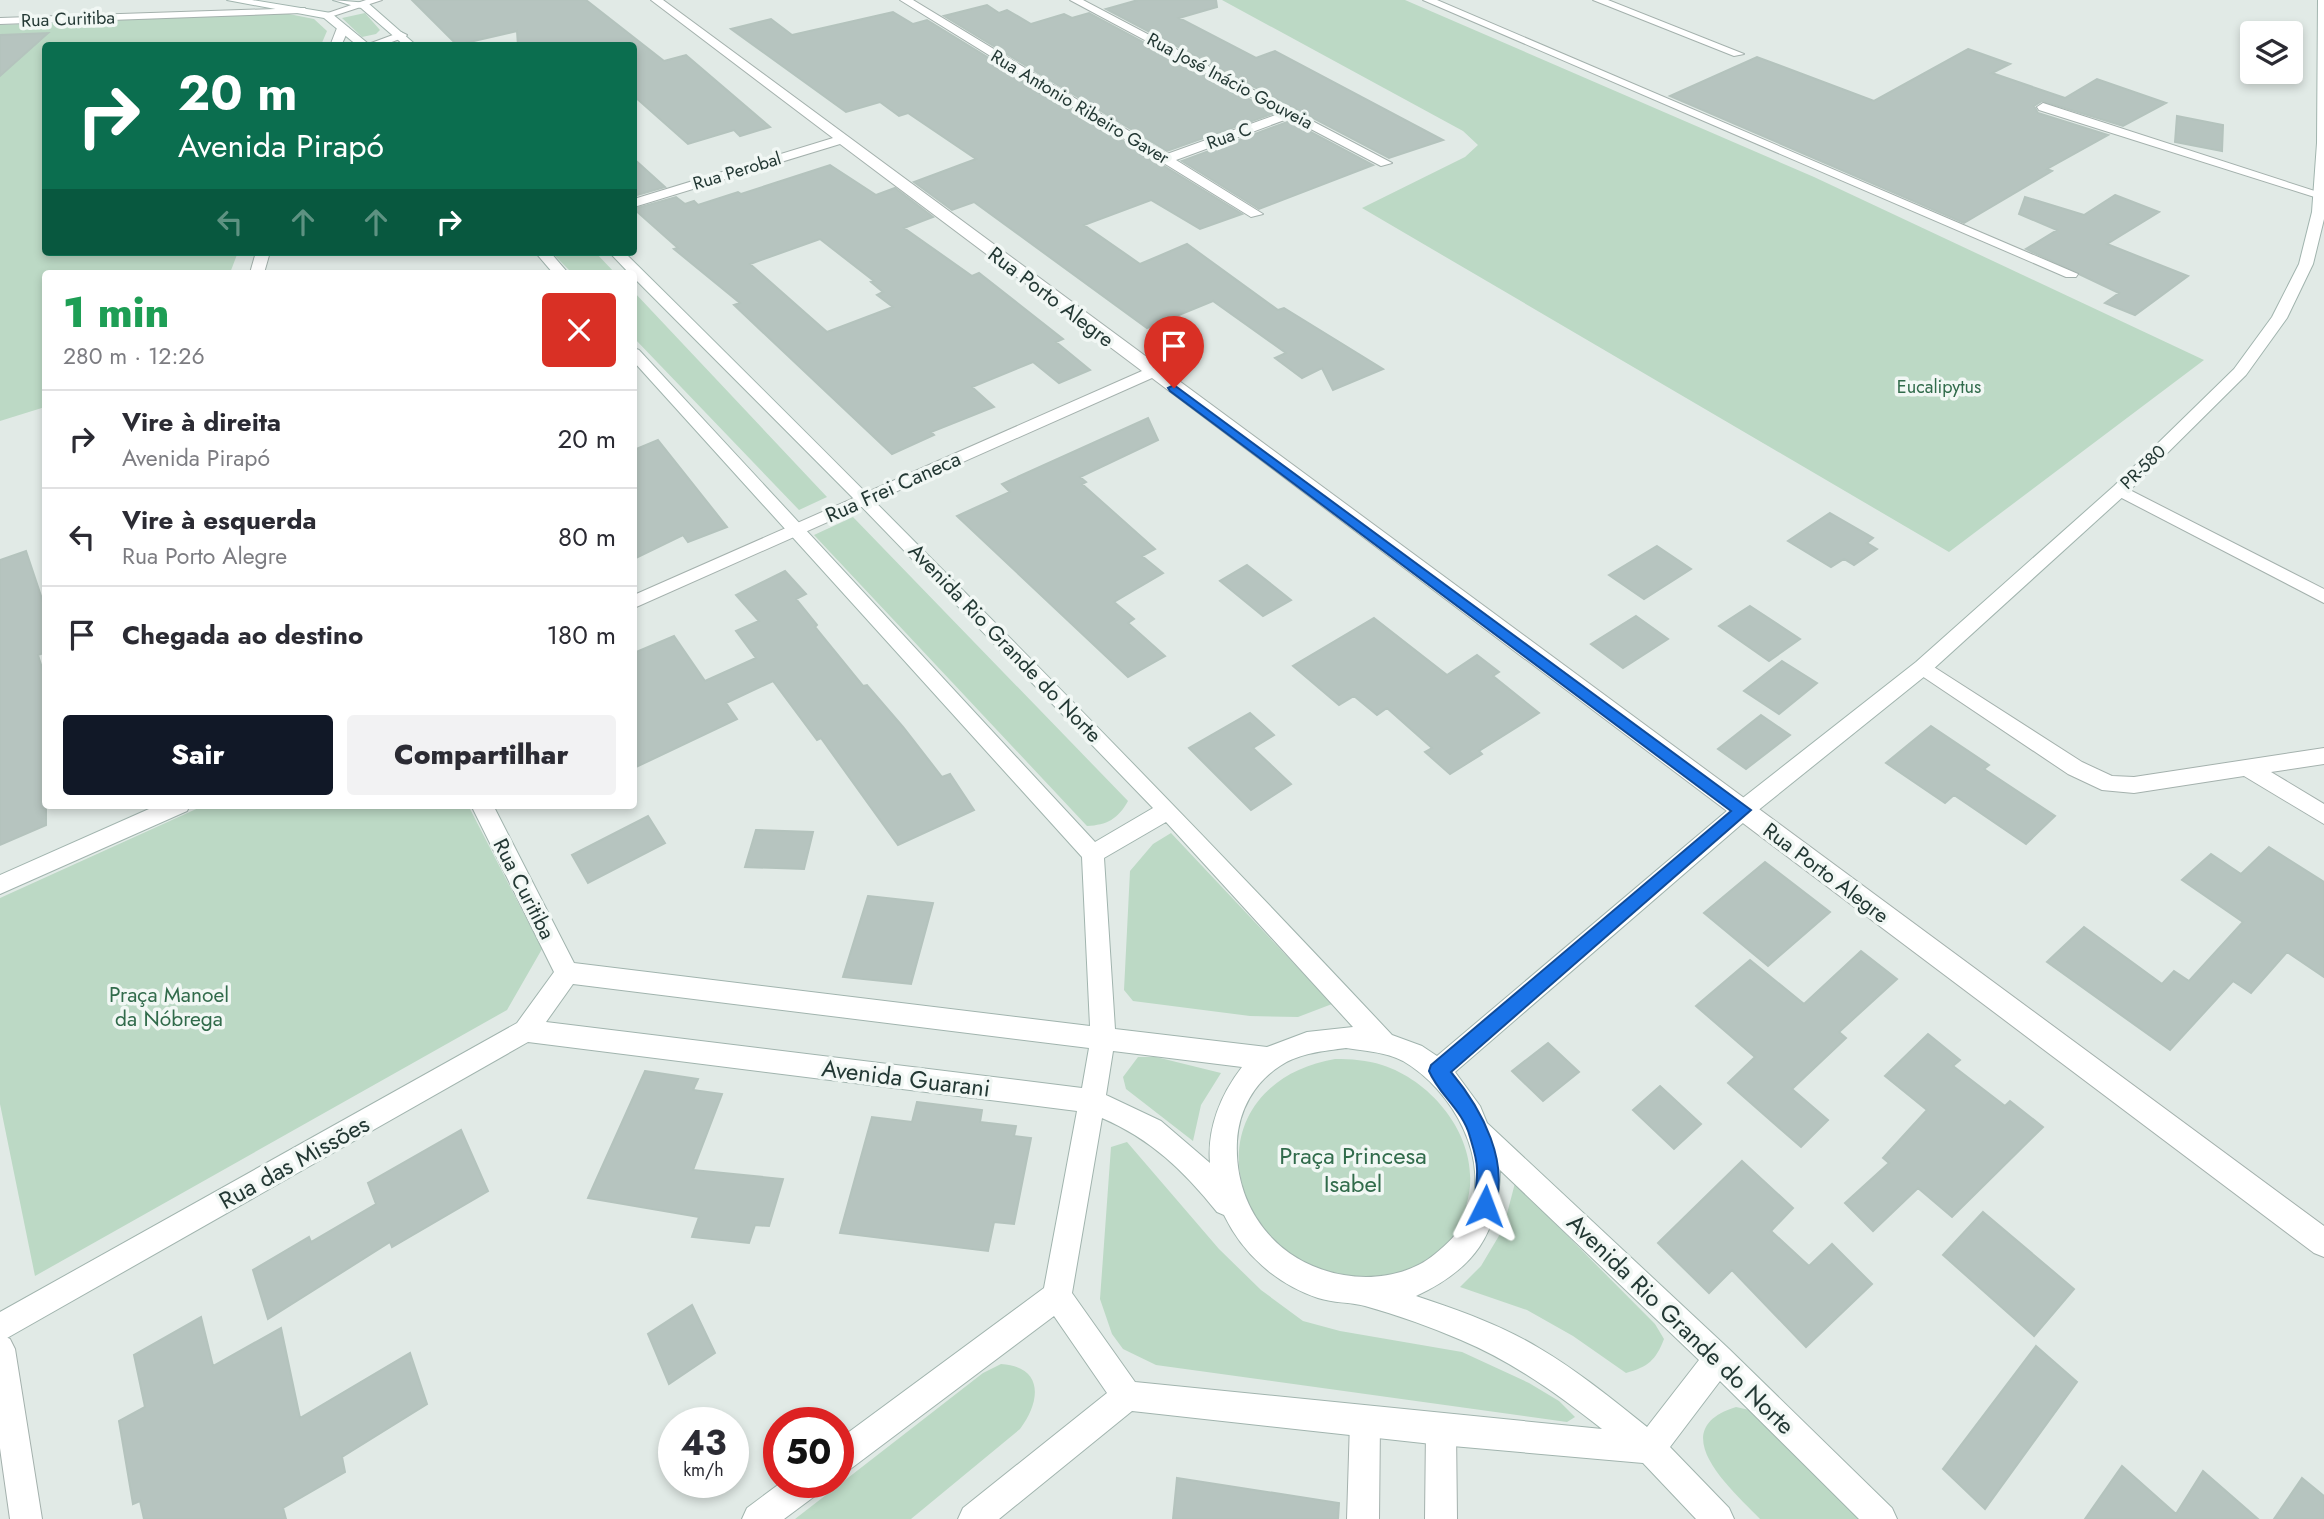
<!DOCTYPE html>
<html lang="pt">
<meta charset="utf-8">
<style>
:root{--surface:#fff;--page:#f2f2f3;--text:#2b2b33;--muted:#7c7c81;--line:#e1e1e2;--accent:#111827}
body{margin:0;font-family:Jost,sans-serif;background:var(--page);color:var(--text);height:100vh;display:flex;flex-direction:column;font-size:26px;white-space:nowrap}
*{box-sizing:border-box;margin:0}
p{font-size:23px;color:var(--muted)}
.icon{flex:none;width:38px;height:38px;fill:none;stroke:currentColor;stroke-width:2;stroke-linecap:round;stroke-linejoin:round}
.map{position:relative;flex:1;overflow:hidden}
.panel{position:absolute;left:42px;top:270px;width:595px;height:539px;display:flex;flex-direction:column;background:var(--surface);border-radius:7px;box-shadow:0 4px 10px #0003}
.panel>*{flex:none}
.hud{position:absolute;left:42px;top:42px;width:595px;height:214px;border-radius:7px;box-shadow:0 4px 10px #0003;background:#0b6e4f;color:#fff;overflow:hidden}
.tools{position:absolute;left:2240px;top:21px;display:grid;gap:14px}
.tools a{display:grid;place-items:center;width:63px;height:63px;border-radius:7px;background:var(--surface);box-shadow:0 4px 10px #0003;font-size:35px}
.speed{position:absolute;left:658px;top:1407px;display:flex;gap:14px;font-size:35px;font-weight:700;text-align:center}
.speed>*{display:grid;place-content:center;width:91px;height:91px;border-radius:50%;background:var(--surface);box-shadow:0 4px 10px #0003;line-height:1}
.speed small{font-size:18px;font-weight:400}
.speed .limit{border:10px solid #d22;background:#fff;color:#111}
.pin{position:absolute;display:grid;place-items:center;width:60px;height:60px;color:#fff;margin:-72px -30px;border-radius:50% 50% 50% 0;rotate:-45deg;box-shadow:0 0 7px #0007}
.pin .icon{rotate:45deg}
.me{position:absolute;width:77px;margin:-38px;rotate:3deg;stroke-linejoin:round;filter:drop-shadow(0 0 5px #0008)}
.turn{display:flex;align-items:center;gap:24px;height:147px;padding:0 21px;font-size:32px}
.turn .icon{width:91px;height:91px;stroke-width:2.5}
.turn b{display:block;font-size:49px;line-height:60px}
.lanes{display:flex;align-items:center;height:66px;padding:0 21px;background:#0003;justify-content:center;gap:35px;direction:ltr}
.lanes .off{opacity:.35}
.round{display:grid;place-items:center;flex:none;width:74px;height:74px;border-radius:7px;background:var(--page)}
.headline{display:flex;align-items:center;justify-content:space-between;height:119px;padding:0 21px}
h1{font-size:42px;font-weight:800;line-height:52px;color:#1e9e55}
.cta{display:flex;gap:14px;margin-top:auto;padding:14px 21px}
.cta a{flex:1;height:80px;border-radius:7px;background:var(--accent);color:#fff;font-size:28px;font-weight:800;line-height:80px;text-align:center}
.cta a+a{background:var(--page);color:var(--text)}
ul{padding:0;list-style:none}
li{display:flex;align-items:center;gap:21px;height:98px;padding:0 21px;border-top:2px solid var(--line)}
li div{flex:1}
li b{display:block;font-size:26px}
li em{font-style:normal}
.map>svg:first-child{display:block}
.green{fill:#bcd9c5}
.building{fill:#b6c4bf;stroke:#b4c3bd;stroke-width:2;fill-rule:evenodd}
.lines{fill:none;stroke-linecap:round;stroke-linejoin:round}
.street-casing{stroke:#a4b1ad;stroke-width:2}
.secondary-casing{stroke:#a1b4ae;stroke-width:2}
.street{fill:#fff;fill-rule:evenodd}
.secondary{fill:#fff;fill-rule:evenodd}
.route{fill:#1a73e8;stroke:#114b97;stroke-width:2}
.labels{text-anchor:middle;dominant-baseline:central;stroke-width:7;stroke-linejoin:round;paint-order:stroke}
.far-street-label{font-size:18px;fill:#233834;stroke:#f1f7f4}
.far-park-label{font-size:18px;fill:#316b4b;stroke:#f1f7f4}
.street-label{font-size:21px;fill:#233834;stroke:#f1f7f4}
.park-label{font-size:21px;fill:#316b4b;stroke:#f1f7f4}
.near-street-label{font-size:24px;fill:#233834;stroke:#f1f7f4}
.near-park-label{font-size:24px;fill:#316b4b;stroke:#f1f7f4}
</style>
<div class="map">
<svg width="2324" height="1519" viewBox="0 0 2324 1519">
<rect width="100%" height="100%" fill="#e1eae6"/>
<path class="green" d="M 1222,0 L 1405,0 L 1814,177 L 2204,360 L 1949,552 L 1362,208 L 1465,157 L 1478,145 L 1463,131 Z
M 284,13 L 314,19 L 327,31 L 321,45 L 46,46 L 46,252 L 238,252 L 230,273 L 46,273 L 45,407 L 0,421 L 0,25 Z
M 365,13 L 380,30 L 376,34 L 362,37 L 342,18 Z
M 551,252 L 595,252 L 615,273 L 572,273 Z
M 634,292 L 827,497 L 799,510 L 634,338 Z
M 853,517 L 1128,801 C 1118,819 1107,825 1087,826 L 814,535 Z
M 205,805 L 468,805 L 542,949 L 507,1010 L 35,1276 L 0,1104 L 0,898 Z
M 1171,833 L 1332,1004 L 1298,1017 L 1250,1016 L 1133,1001 L 1124,990 L 1130,871 L 1153,844 Z
M 1138,1057 L 1156,1057 L 1221,1073 L 1201,1105 L 1193,1141 L 1126,1089 L 1123,1077 Z
M 1335,1059 C 1351,1059 1367,1060 1382,1065 C 1438,1083 1485,1147 1466,1206 C 1461,1224 1453,1243 1438,1256 C 1379,1302 1285,1279 1252,1211 C 1216,1137 1257,1072 1335,1059 Z
M 1127,1142 L 1219,1249 L 1261,1290 L 1303,1321 L 1340,1331 L 1462,1352 L 1529,1383 L 1559,1401 L 1575,1417 L 1567,1422 L 1156,1365 L 1123,1349 L 1112,1334 L 1100,1299 L 1111,1147 Z
M 1515,1183 L 1655,1324 L 1664,1339 C 1656,1360 1648,1367 1626,1373 L 1573,1336 L 1527,1310 L 1460,1287 L 1481,1266 L 1503,1229 Z
M 1001,1364 C 1044,1367 1041,1401 1020,1429 L 911,1519 L 795,1519 L 983,1373 Z
M 1736,1407 L 1754,1411 L 1866,1519 L 1760,1519 C 1732,1490 1662,1430 1736,1407 Z"/>
<path class="building" d="M 412,0 L 586,0 L 664,61 L 686,55 L 770,127 L 740,136 L 734,130 L 688,144 L 634,96 L 634,46 L 518,46 L 517,31 L 457,45 Z
M 1138,0 L 1216,0 L 1217,7 L 1179,18 L 1256,58 L 1275,51 L 1443,140 L 1389,158 L 1106,9 Z
M 987,5 L 999,13 L 1007,10 L 1031,24 L 1064,14 L 1072,18 L 1089,13 L 1275,113 L 1167,151 L 944,16 Z
M 893,12 L 913,24 L 927,20 L 1242,214 L 1200,229 L 1151,200 L 1084,225 L 1140,264 L 1187,244 L 1278,310 L 1284,308 L 1383,369 L 1333,390 L 1322,368 L 1302,378 L 1275,358 L 1286,353 L 1213,301 L 1147,328 L 974,202 L 952,210 L 914,182 L 976,159 L 908,113 L 899,116 L 880,102 L 846,112 L 731,29 L 771,19 L 792,35 Z
M 48,33 L 0,76 L 0,35 Z
M 1968,49 L 2010,64 L 1992,73 L 2065,98 L 2097,79 L 2166,103 L 2123,126 L 2042,101 L 2034,106 L 2038,113 L 2108,135 L 2047,169 L 2052,171 L 1964,223 L 1670,96 L 1757,57 L 1874,101 Z
M 2177,116 L 2223,125 L 2222,151 L 2175,142 Z
M 1290,121 L 1373,165 L 1259,209 L 1182,161 Z
M 634,159 L 665,187 L 634,196 Z
M 830,165 L 876,195 L 895,188 L 933,217 L 904,228 L 972,276 L 979,273 L 1063,339 L 1056,342 L 1090,370 L 1059,383 L 1033,362 L 972,387 L 994,407 L 931,432 L 934,435 L 892,454 L 734,305 L 740,303 L 674,249 L 678,248 L 634,209 L 676,197 L 685,204 L 694,201 L 698,205 L 738,192 L 741,194 ZM 820,239 L 874,281 L 871,282 L 883,292 L 877,295 L 893,307 L 827,332 L 750,264 Z
M 2115,195 L 2159,212 L 2107,244 L 2188,276 L 2135,315 L 2105,303 L 2119,293 L 2026,249 L 2057,230 L 2019,214 L 2025,197 L 2084,215 Z
M 1148,418 L 1158,440 L 1080,477 L 1086,482 L 1082,484 L 1155,549 L 1142,556 L 1163,573 L 1114,602 L 1134,619 L 1128,623 L 1165,656 L 1128,677 L 957,516 L 1010,492 L 1002,484 Z
M 658,440 L 727,527 L 688,542 L 683,535 L 634,559 L 634,450 Z
M 1830,513 L 1873,538 L 1867,543 L 1877,549 L 1854,565 L 1844,559 L 1831,567 L 1788,541 Z
M 1657,546 L 1691,569 L 1644,599 L 1609,575 Z
M 26,551 L 46,611 L 46,652 L 38,655 L 46,681 L 46,825 L 0,845 L 0,560 Z
M 1247,565 L 1291,600 L 1263,616 L 1220,581 Z
M 785,571 L 806,594 L 796,599 L 817,625 L 815,627 L 863,686 L 867,685 L 903,727 L 942,777 L 950,774 L 974,810 L 898,845 L 821,738 L 817,740 L 773,681 L 726,703 L 737,719 L 634,768 L 634,653 L 674,636 L 705,681 L 756,658 L 736,631 L 759,621 L 736,595 Z
M 1750,606 L 1800,639 L 1769,661 L 1719,626 Z
M 1636,616 L 1668,639 L 1623,668 L 1591,644 Z
M 1374,618 L 1447,675 L 1477,655 L 1499,672 L 1493,676 L 1539,713 L 1479,751 L 1482,754 L 1450,774 L 1425,752 L 1432,748 L 1387,708 L 1377,715 L 1354,696 L 1339,705 L 1293,666 Z
M 1782,661 L 1817,683 L 1779,714 L 1744,691 Z
M 1250,713 L 1274,735 L 1253,748 L 1291,784 L 1251,810 L 1189,748 Z
M 1761,715 L 1790,735 L 1746,769 L 1718,749 Z
M 1931,726 L 1989,765 L 1984,769 L 2055,816 L 2026,844 L 1954,795 L 1945,803 L 1886,763 Z
M 648,816 L 665,843 L 588,883 L 572,855 Z
M 756,830 L 813,832 L 804,869 L 745,867 Z
M 2269,847 L 2324,882 L 2324,977 L 2287,952 L 2251,993 L 2233,981 L 2170,1050 L 2047,962 L 2084,927 L 2162,984 L 2174,971 L 2189,981 L 2243,922 L 2182,880 L 2211,854 L 2241,874 Z
M 1765,862 L 1830,912 L 1768,966 L 1704,913 Z
M 868,896 L 933,903 L 911,984 L 843,977 Z
M 1861,951 L 1897,979 L 1839,1032 L 1846,1038 L 1792,1089 L 1828,1120 L 1801,1147 L 1728,1083 L 1755,1057 L 1696,1006 L 1750,960 L 1804,1004 Z
M 1928,1034 L 1960,1060 L 1953,1066 L 2005,1106 L 2010,1101 L 2043,1127 L 1952,1217 L 1918,1188 L 1873,1231 L 1845,1203 L 1889,1163 L 1883,1158 L 1927,1110 L 1885,1076 Z
M 1548,1043 L 1579,1072 L 1543,1101 L 1512,1071 Z
M 645,1071 L 698,1079 L 693,1090 L 722,1094 L 693,1170 L 783,1179 L 769,1226 L 755,1225 L 749,1243 L 692,1237 L 699,1217 L 588,1198 Z
M 1660,1086 L 1701,1124 L 1674,1149 L 1633,1110 Z
M 917,1102 L 982,1110 L 980,1122 L 1016,1126 L 1014,1136 L 1031,1138 L 1014,1224 L 994,1222 L 988,1251 L 840,1233 L 872,1117 L 912,1122 Z
M 461,1130 L 488,1191 L 392,1247 L 390,1242 L 268,1319 L 253,1270 L 309,1237 L 311,1242 L 376,1204 L 368,1183 Z
M 1742,1161 L 1793,1208 L 1771,1231 L 1809,1266 L 1832,1244 L 1872,1284 L 1806,1347 L 1732,1270 L 1709,1293 L 1658,1243 Z
M 1983,1212 L 2074,1289 L 2034,1336 L 1943,1255 Z
M 692,1305 L 715,1353 L 669,1384 L 648,1334 Z
M 201,1317 L 213,1366 L 281,1328 L 300,1418 L 410,1353 L 427,1404 L 342,1457 L 345,1472 L 283,1508 L 286,1519 L 144,1519 L 140,1501 L 133,1504 L 119,1421 L 145,1407 L 134,1355 Z
M 2036,1346 L 2077,1382 L 1985,1509 L 1943,1469 Z
M 2122,1466 L 2176,1514 L 2203,1471 L 2258,1519 L 2085,1519 Z
M 1177,1478 L 1339,1503 L 1338,1519 L 1173,1519 Z
M 2302,1478 L 2324,1496 L 2324,1519 L 2274,1519 Z"/>
<g class="lines">
<g class="street-casing">
<path id="street" d="M 366,0 L 382,0 L 327,18 L 322,15 Z
M 651,0 L 663,0 L 2324,1226 L 2324,1257 L 2314,1253 L 1152,378 L 634,608 L 634,595 L 1142,371 L 840,144 L 634,207 L 634,199 L 833,138 Z
M 900,0 L 913,0 L 1167,154 L 1281,113 L 1070,0 L 1083,0 L 1392,163 L 1381,166 L 1290,118 L 1176,160 L 1263,214 L 1251,217 Z
M 1423,0 L 1437,0 L 2078,274 L 2076,277 L 2066,277 Z
M 1593,0 L 1608,0 L 1744,54 L 1734,56 Z
M 305,8 L 306,10 L 301,13 L 0,24 L 0,18 Z
M 343,25 L 349,28 L 341,46 L 330,46 L 337,28 Z
M 401,32 L 407,35 L 405,37 L 381,46 L 363,46 Z
M 2043,103 L 2324,194 L 2324,200 L 2039,110 L 2037,107 Z
M 256,252 L 270,252 L 264,273 L 250,273 Z
M 2120,485 L 2324,589 L 2324,603 L 2114,494 L 2111,490 Z
M 1923,660 L 2082,762 L 2112,776 L 2134,777 L 2324,748 L 2324,764 L 2271,772 L 2324,804 L 2324,824 L 2244,776 L 2134,793 L 2102,790 L 2068,774 L 1916,672 L 1913,667 Z
M 0,1334 L 10,1339 L 15,1349 L 42,1519 L 10,1519 L 0,1448 Z
M 1365,1407 L 1376,1411 L 1380,1422 L 1379,1519 L 1347,1519 L 1350,1422 L 1354,1411 Z
M 1441,1415 L 1452,1419 L 1456,1430 L 1457,1519 L 1425,1519 L 1426,1430 L 1430,1419 Z"/>
</g>
<g class="secondary-casing">
<path id="secondary" d="M 227,0 L 252,0 L 331,13 L 371,46 L 358,46 L 324,18 Z
M 333,0 L 368,3 L 417,46 L 405,46 L 361,8 Z
M 2318,0 L 2324,0 L 2324,219 L 2313,264 L 2287,318 L 2246,375 L 2126,494 L 1930,672 L 1751,816 L 1455,1072 L 1480,1106 L 1487,1123 L 1729,1349 L 1892,1508 L 1897,1519 L 1859,1519 L 1720,1381 L 1670,1447 L 1729,1508 L 1734,1519 L 1696,1519 L 1643,1463 L 1441,1445 L 1132,1411 L 999,1519 L 958,1519 L 963,1508 L 1107,1393 L 1054,1316 L 849,1470 L 838,1474 L 838,1440 L 1044,1288 L 1077,1111 L 528,1042 L 0,1342 L 0,1312 L 517,1023 L 554,972 L 471,805 L 493,805 L 574,963 L 1090,1026 L 1082,857 L 634,362 L 634,348 L 639,350 L 1095,842 L 1153,808 L 858,503 L 634,278 L 634,273 L 629,273 L 609,252 L 624,252 C 884,509 1142,768 1392,1035 L 1422,1046 L 1437,1056 L 1735,804 L 1916,662 L 2114,486 L 2234,369 L 2272,317 L 2299,264 L 2312,212 L 2317,143 ZM 1166,822 L 1353,1027 L 1307,1032 L 1267,1047 L 1115,1029 L 1104,858 ZM 573,984 L 1089,1048 L 1082,1088 L 546,1022 ZM 1346,1048 C 1364,1051 1386,1052 1403,1061 C 1452,1089 1495,1163 1466,1219 C 1458,1234 1447,1244 1435,1254 C 1416,1270 1390,1277 1366,1277 C 1289,1276 1233,1217 1237,1141 C 1239,1110 1254,1083 1280,1066 C 1299,1053 1324,1051 1346,1048 ZM 1113,1051 L 1242,1067 C 1221,1094 1207,1128 1210,1163 L 1161,1121 L 1106,1095 ZM 1102,1118 C 1151,1139 1184,1171 1217,1212 L 1224,1215 C 1243,1254 1276,1284 1318,1298 C 1333,1303 1350,1302 1365,1306 C 1397,1315 1431,1327 1461,1340 C 1513,1362 1558,1394 1602,1429 L 1135,1382 L 1072,1293 ZM 1500,1170 L 1699,1360 L 1647,1427 C 1612,1399 1578,1371 1539,1348 C 1501,1325 1458,1310 1416,1296 C 1474,1269 1499,1234 1500,1170 Z
M 535,252 L 550,252 L 568,273 L 553,273 Z
M 158,805 L 190,805 L 187,811 L 0,894 L 0,875 Z
M 782,1482 L 823,1482 L 819,1493 L 784,1519 L 742,1519 L 747,1508 Z"/>
</g>
<use href="#street" class="street"/>
<use href="#secondary" class="secondary"/>
</g>
<path class="route" d="M 1174,385 L 1751,810 L 1451,1072 C 1481,1108 1513,1165 1492,1213 L 1485,1216 L 1478,1213 C 1472,1199 1478,1184 1477,1169 C 1477,1159 1473,1147 1470,1137 C 1463,1110 1439,1095 1429,1071 L 1431,1065 L 1731,811 L 1170,391 L 1168,388 Z"/>
<g class="labels">
<g class="far-street-label">
<text transform="translate(68 19) rotate(-2)">Rua Curitiba</text>
<text transform="translate(1230 81) rotate(28)">Rua José Inácio Gouveia</text>
<text transform="translate(1080 107) rotate(31)">Rua Antonio Ribeiro Gaver</text>
<text transform="translate(1229 136) rotate(-20)">Rua C</text>
<text transform="translate(737 171) rotate(-17)">Rua Perobal</text>
<text transform="translate(2143 467) rotate(-44)">PR-580</text>
</g>
<g class="far-park-label">
<text x="1939" y="387">Eucalipytus</text>
</g>
<g class="street-label">
<text transform="translate(1051 297) rotate(37)">Rua Porto Alegre</text>
<text transform="translate(893 487) rotate(-24)">Rua Frei Caneca</text>
<text transform="translate(1005 643) rotate(46)">Avenida Rio Grande do Norte</text>
<text transform="translate(1826 873) rotate(37)">Rua Porto Alegre</text>
<text transform="translate(524 889) rotate(63)">Rua Curitiba</text>
</g>
<g class="park-label">
<text x="169" y="995">Praça Manoel<tspan x="169" dy="24">da Nóbrega</tspan></text>
</g>
<g class="near-street-label">
<text transform="translate(906 1078) rotate(7)">Avenida Guarani</text>
<text transform="translate(294 1162) rotate(-29)">Rua das Missões</text>
<text transform="translate(1681 1324) rotate(44)">Avenida Rio Grande do Norte</text>
</g>
<g class="near-park-label">
<text x="1353" y="1155">Praça Princesa<tspan x="1353" dy="28">Isabel</tspan></text>
</g>
</g>
</svg>
<div class="tools">
<a><svg class="icon" aria-label="layers" viewBox="0 0 24 24"><path d="M12 4l9 5-9 5-9-5zM3 14l9 5 9-5"/></svg></a>
</div>
<div class="speed"><div>43<small>km/h</small></div><div class="limit">50</div></div>
<div class="pin" style="left:1174px;top:388px;background:#d93025"><svg class="icon" aria-label="arrive" viewBox="0 0 24 24"><path d="M6 21V4h12l-3 4 3 4H6"/></svg></div>
<svg class="me" style="left:1485px;top:1206px" viewBox="-20 -20 40 40"><path d="M0-17L14 15 0 8-14 15z" fill="#1a73e8" stroke="#fff" stroke-width="4"/></svg>
<div class="hud">
<div class="turn"><svg class="icon" aria-label="right" viewBox="0 0 24 24"><path d="M7 20v-9h11M14 6l5 5-5 5"/></svg><div><b>20 m</b>Avenida Pirapó</div></div>
<div class="lanes"><svg class="icon off" aria-label="left" viewBox="0 0 24 24"><path d="M17 20v-9H6M10 6l-5 5 5 5"/></svg><svg class="icon off" aria-label="ahead" viewBox="0 0 24 24"><path d="M12 20V5M6 11l6-6 6 6"/></svg><svg class="icon off" aria-label="ahead" viewBox="0 0 24 24"><path d="M12 20V5M6 11l6-6 6 6"/></svg><svg class="icon" aria-label="right" viewBox="0 0 24 24"><path d="M7 20v-9h11M14 6l5 5-5 5"/></svg></div>
</div>
<section class="panel">
<div class="headline"><div><h1>1 min</h1><p>280 m · 12:26</p></div><a class="round" style="background:#d93025;color:#fff"><svg class="icon" aria-label="close" viewBox="0 0 24 24"><path d="M6 6l12 12M18 6L6 18"/></svg></a></div>
<ul>
<li><svg class="icon" aria-label="right" viewBox="0 0 24 24"><path d="M7 20v-9h11M14 6l5 5-5 5"/></svg><div><b>Vire à direita</b><p>Avenida Pirapó</p></div><em>20 m</em></li>
<li><svg class="icon" aria-label="left" viewBox="0 0 24 24"><path d="M17 20v-9H6M10 6l-5 5 5 5"/></svg><div><b>Vire à esquerda</b><p>Rua Porto Alegre</p></div><em>80 m</em></li>
<li><svg class="icon" aria-label="arrive" viewBox="0 0 24 24"><path d="M6 21V4h12l-3 4 3 4H6"/></svg><div><b>Chegada ao destino</b></div><em>180 m</em></li>
</ul>
<div class="cta"><a>Sair</a><a>Compartilhar</a></div>
</section>
</div>
